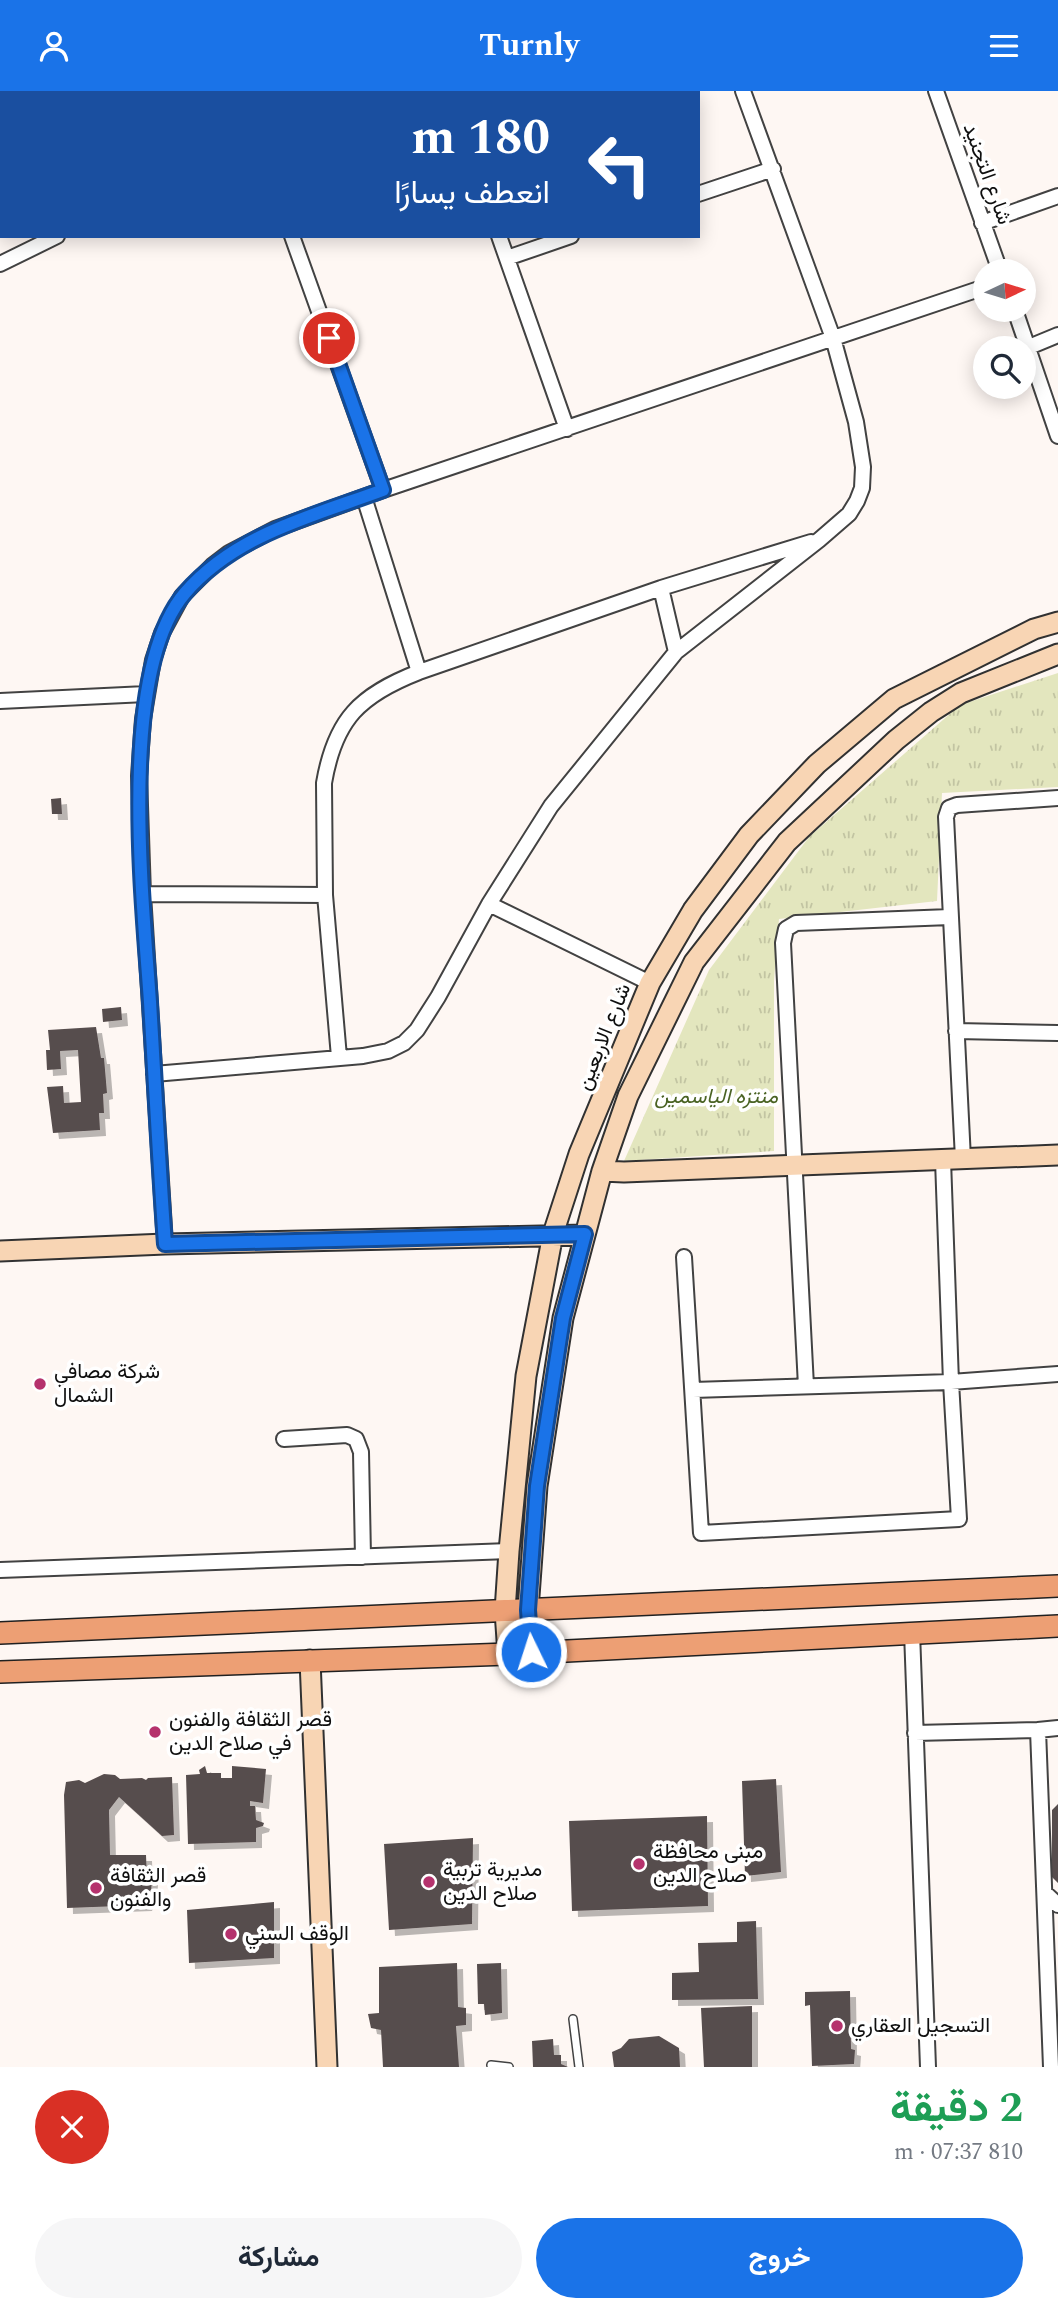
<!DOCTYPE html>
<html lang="ar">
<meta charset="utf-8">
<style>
:root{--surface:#fff;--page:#f6f6f7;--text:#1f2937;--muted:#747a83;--accent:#1a73e8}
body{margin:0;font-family:Spectral,Vazirmatn,serif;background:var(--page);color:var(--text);direction:rtl;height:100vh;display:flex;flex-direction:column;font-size:26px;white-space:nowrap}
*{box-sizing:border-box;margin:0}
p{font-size:23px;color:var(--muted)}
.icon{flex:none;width:38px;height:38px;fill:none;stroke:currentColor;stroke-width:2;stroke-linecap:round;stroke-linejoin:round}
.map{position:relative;height:1976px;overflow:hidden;direction:ltr}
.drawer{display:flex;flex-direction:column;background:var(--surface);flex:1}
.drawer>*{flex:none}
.hud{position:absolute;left:0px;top:0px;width:700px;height:147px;box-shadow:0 4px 18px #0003;direction:rtl;background:#1a4fa0;color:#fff;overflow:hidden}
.needle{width:46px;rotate:86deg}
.fabs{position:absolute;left:973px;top:168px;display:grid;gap:14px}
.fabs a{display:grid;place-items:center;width:63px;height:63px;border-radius:50%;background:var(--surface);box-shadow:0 4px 18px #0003;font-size:35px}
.pin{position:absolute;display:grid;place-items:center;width:60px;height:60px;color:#fff;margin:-30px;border:4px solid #fff;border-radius:50%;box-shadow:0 2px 7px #0007}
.me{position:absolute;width:77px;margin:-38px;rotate:356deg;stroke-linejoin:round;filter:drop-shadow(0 0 5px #0008)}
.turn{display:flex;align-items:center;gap:24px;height:147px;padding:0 35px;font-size:32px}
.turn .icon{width:91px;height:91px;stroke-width:2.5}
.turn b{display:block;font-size:49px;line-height:60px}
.round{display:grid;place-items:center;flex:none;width:74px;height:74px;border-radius:37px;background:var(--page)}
.overview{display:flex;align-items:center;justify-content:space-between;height:119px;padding:0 35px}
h1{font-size:42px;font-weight:700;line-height:52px;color:#1e9e55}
.primary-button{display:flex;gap:14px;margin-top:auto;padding:14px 35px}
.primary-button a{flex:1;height:80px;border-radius:42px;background:var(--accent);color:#fff;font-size:28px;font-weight:700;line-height:80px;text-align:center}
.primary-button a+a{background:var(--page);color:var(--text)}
header{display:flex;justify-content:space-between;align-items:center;height:91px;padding:0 35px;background:var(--accent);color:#fff;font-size:32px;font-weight:700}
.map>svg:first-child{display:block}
.grass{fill:url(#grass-tufts)}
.building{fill:#574d4d;filter:url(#shadow)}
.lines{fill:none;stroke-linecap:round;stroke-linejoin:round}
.lane-casing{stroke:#424242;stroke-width:10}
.street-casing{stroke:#424242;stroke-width:18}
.secondary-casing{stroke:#313131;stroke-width:23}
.primary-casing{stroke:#202020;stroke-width:24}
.lane{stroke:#fff;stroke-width:7}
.street{stroke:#fff;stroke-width:14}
.secondary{stroke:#f8d5b4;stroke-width:19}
.primary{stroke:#ed9f74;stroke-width:21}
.route-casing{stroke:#114b97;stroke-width:18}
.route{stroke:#1a73e8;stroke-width:12}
.poi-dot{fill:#b5326d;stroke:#fff;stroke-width:2.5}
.labels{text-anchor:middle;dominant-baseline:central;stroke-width:7;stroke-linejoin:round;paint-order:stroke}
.street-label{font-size:21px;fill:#0f0f0f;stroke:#fff}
.park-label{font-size:21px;font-style:italic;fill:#4a6324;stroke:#fff}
.poi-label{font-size:21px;fill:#0f0f0f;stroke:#fff;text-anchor:start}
</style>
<header><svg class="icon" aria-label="menu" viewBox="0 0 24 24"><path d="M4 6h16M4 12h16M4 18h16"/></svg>Turnly<svg class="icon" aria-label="person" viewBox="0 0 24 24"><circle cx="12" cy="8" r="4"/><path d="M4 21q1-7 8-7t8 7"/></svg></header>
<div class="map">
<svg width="1058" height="1976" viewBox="0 0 1058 1976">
<defs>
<pattern id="grass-tufts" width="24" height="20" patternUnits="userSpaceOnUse" patternTransform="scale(1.75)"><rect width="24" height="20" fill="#e3e6be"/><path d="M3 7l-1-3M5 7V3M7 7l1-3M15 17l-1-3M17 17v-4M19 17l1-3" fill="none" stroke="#c2c4a2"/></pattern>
<filter id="shadow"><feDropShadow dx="6" dy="6" stdDeviation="0" flood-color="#0004"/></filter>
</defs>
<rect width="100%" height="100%" fill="#fef7f3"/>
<path class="grass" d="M 1058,582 L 1058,696 L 942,702 L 937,810 L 779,828 L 774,889 L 774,1060 L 624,1070 L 709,879 L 809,746 L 960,614 Z"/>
<path class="building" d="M 61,707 L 62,723 L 52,723 L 51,708 Z
M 121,916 L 122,929 L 103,931 L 102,918 Z
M 96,936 L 101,967 L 104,967 L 107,1002 L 103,1003 L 104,1022 L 99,1022 L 100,1039 L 53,1042 L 47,996 L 63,995 L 64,1012 L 81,1011 L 78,959 L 60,960 L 61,978 L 47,979 L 46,959 L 50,959 L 48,939 Z
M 205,1675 L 207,1682 L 221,1682 L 221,1687 L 232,1687 L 232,1675 L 266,1678 L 263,1712 L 250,1710 L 250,1715 L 255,1715 L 256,1729 L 264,1732 L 263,1735 L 256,1737 L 256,1751 L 188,1753 L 186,1684 L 200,1683 L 199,1679 Z
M 104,1683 L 115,1684 L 120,1688 L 142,1687 L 146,1689 L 148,1687 L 172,1686 L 174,1744 L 162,1745 L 119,1706 L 109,1719 L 110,1764 L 146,1764 L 147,1789 L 152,1788 L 151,1801 L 146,1814 L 67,1817 L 64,1704 L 66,1691 L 79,1689 L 85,1692 Z
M 776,1688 L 781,1781 L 745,1785 L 742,1690 Z
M 1058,1713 L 1058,1792 L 1052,1786 L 1052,1719 Z
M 707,1725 L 708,1815 L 572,1820 L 569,1730 Z
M 473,1747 L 472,1833 L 389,1839 L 384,1753 Z
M 274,1811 L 274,1867 L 189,1872 L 187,1819 Z
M 756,1830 L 758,1908 L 672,1909 L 672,1882 L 699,1881 L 698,1852 L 737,1851 L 737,1831 Z
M 457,1872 L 458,1916 L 466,1917 L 466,1934 L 456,1935 L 459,1976 L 383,1976 L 381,1939 L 371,1937 L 368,1923 L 379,1922 L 379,1876 Z
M 501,1872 L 502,1922 L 485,1924 L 484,1913 L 478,1913 L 477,1873 Z
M 850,1900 L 851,1958 L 855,1959 L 854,1973 L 812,1975 L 810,1914 L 805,1915 L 805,1901 Z
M 752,1915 L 752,1976 L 704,1976 L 701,1917 Z
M 659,1945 L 679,1957 L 680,1976 L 614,1976 L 612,1961 L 621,1957 L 629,1948 Z
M 553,1948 L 554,1964 L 561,1964 L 561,1973 L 568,1976 L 533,1976 L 532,1950 Z"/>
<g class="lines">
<g class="lane-casing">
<path id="lane" d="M 573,1928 L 579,1976
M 491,1974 L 509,1976"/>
</g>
<g class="street-casing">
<path id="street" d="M 70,0 L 71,2
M 447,0 L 448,2
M 936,0 L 1000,180
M 364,2 L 369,0
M 698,103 L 773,78
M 982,132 L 1058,105
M 292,145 L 383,399
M 499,145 L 567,338
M 507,167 L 571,145
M 0,173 L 57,145
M 1015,219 L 1058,345
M 1029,256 L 1058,244
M 364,406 L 419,581
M 661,497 L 676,561
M 0,610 L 146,603
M 143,803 L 325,804
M 489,813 L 650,892
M 956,940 L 1058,942
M 339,966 L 325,804 L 324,692 C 335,628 360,604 419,581 L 661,497 L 811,451
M 154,983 L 363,965 L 388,960 L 404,952 L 417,939 L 438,906 L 489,813 L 551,715 L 676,561 L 819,449 L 849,423 L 857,410 L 862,397 L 863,376 L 856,331 L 833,247 L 743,0
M 963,1068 L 946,726 L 949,717 L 957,714 L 1058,707
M 165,1153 L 143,803 L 139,685 L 143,628 L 153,569 L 162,542 L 182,505 L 212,475 L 229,462 L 275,438 L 383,399 L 985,196
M 684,1166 L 701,1442 L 959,1428 L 951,1291 L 943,1069
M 806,1295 L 783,852 L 786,838 L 796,832 L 950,826
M 693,1299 L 951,1291 L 1058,1283
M 284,1348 L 347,1344 L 356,1348 L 361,1361 L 363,1466
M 0,1479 L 509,1460
M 912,1541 L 928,1976
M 915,1642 L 1038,1639
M 1045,1802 L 1058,1814
M 1051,1976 L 1038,1639 L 1058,1637"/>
</g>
<g class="secondary-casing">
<path id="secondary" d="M 602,1080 L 624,1081 L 1058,1064
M 0,1160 L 165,1153 L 585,1144
M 531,1561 L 528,1519 L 537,1395 L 563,1227 L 602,1080 L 628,1005 L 694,871 L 787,751 L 896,649 L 931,621 L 961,602 L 1058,563
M 508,1563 L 505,1520 L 509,1460 L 526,1285 L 553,1143 L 579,1063 L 650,892 L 693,819 L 749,744 L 817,673 L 894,608 L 1034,538 L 1058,531
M 310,1569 L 327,1976"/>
</g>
<g class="primary-casing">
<path id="primary" d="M 0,1542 L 1058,1495
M 0,1581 L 508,1563 L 1058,1535"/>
</g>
<use href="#lane" class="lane"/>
<use href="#street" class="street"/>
<use href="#secondary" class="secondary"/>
<use href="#primary" class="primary"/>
</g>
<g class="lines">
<g class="route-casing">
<path id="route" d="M 329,247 L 383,399 C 313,425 236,443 185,502 C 117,582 143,809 150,911 C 155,992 159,1072 165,1153 L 585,1143 L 563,1227 L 537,1395 L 528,1519 L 531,1561"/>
</g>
<use href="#route" class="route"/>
</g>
<g class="poi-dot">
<circle cx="40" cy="1293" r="7"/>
<circle cx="155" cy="1641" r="7"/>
<circle cx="639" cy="1773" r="7"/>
<circle cx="429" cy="1791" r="7"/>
<circle cx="96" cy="1797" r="7"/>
<circle cx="231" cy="1843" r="7"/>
<circle cx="837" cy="1935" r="7"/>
</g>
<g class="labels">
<g class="street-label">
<text transform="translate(987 83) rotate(70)">شارع التجنيد</text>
<text transform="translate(604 946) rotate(-68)">شارع الاربعين</text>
</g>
<g class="park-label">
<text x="716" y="1006">منتزه الياسمين</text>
</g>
<g class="poi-label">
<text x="54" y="1281">شركة مصافي<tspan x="54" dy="24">الشمال</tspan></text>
<text x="169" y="1629">قصر الثقافة والفنون<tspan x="169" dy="24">في صلاح الدين</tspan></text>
<text x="653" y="1761">مبنى محافظة<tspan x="653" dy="24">صلاح الدين</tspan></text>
<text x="443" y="1779">مديرية تربية<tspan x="443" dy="24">صلاح الدين</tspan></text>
<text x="110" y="1785">قصر الثقافة<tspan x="110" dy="24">والفنون</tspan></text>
<text x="245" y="1843">الوقف السني</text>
<text x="851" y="1935">التسجيل العقاري</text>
</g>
</g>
</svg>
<div class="fabs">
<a><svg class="needle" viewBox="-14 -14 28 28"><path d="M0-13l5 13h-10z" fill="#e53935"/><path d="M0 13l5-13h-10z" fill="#747a83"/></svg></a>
<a><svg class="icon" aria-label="search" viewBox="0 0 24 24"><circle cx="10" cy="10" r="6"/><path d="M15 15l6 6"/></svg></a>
</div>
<div class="pin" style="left:329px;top:247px;background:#d93025"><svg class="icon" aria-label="arrive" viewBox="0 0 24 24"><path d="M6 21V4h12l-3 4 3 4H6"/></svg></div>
<svg class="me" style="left:531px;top:1561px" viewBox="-20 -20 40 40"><circle r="17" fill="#1a73e8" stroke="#fff" stroke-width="3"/><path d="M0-11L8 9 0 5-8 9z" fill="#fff"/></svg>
<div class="hud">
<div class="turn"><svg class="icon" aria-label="left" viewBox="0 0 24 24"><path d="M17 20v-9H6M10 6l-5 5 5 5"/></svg><div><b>180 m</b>انعطف يسارًا</div></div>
</div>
</div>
<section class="drawer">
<div class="overview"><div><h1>2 دقيقة</h1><p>810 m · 07:37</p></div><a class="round" style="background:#d93025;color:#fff"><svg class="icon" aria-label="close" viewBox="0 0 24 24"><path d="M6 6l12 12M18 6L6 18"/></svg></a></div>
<div class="primary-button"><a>خروج</a><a>مشاركة</a></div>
</section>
